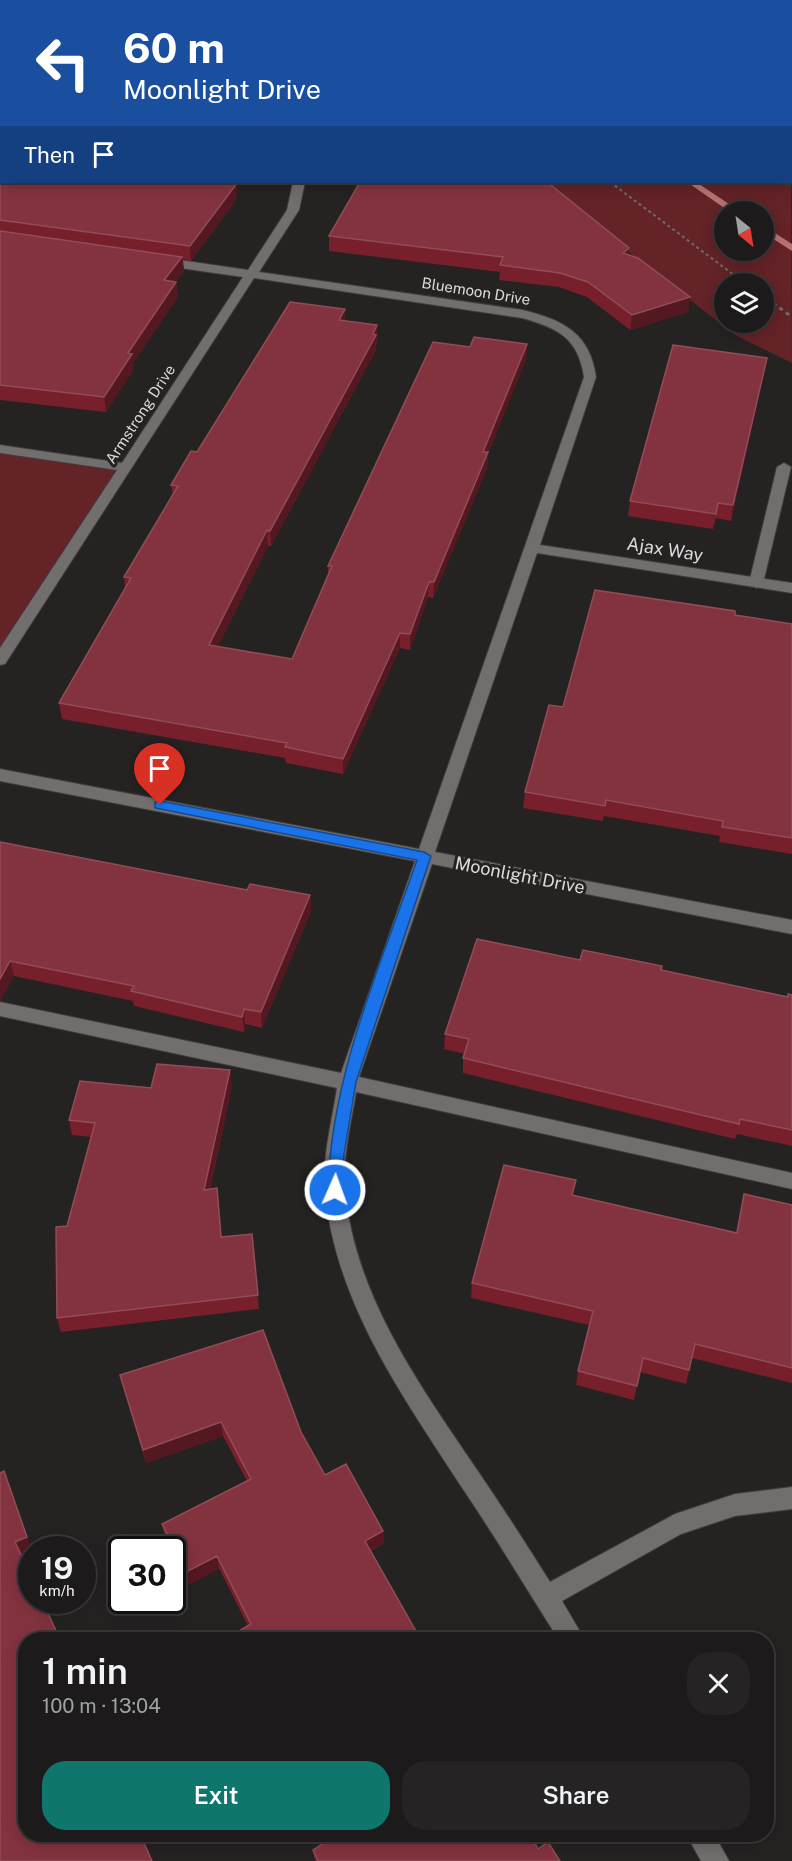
<!DOCTYPE html>
<meta charset="utf-8">
<style>
:root{--surface:#1c1a1a;--page:#252323;--text:#f1f3f6;--muted:#a0a1a2;--line:#3a3839;--accent:#0f766e}
body{margin:0;font-family:"Public Sans",sans-serif;background:var(--page);color:var(--text);height:100vh;display:flex;flex-direction:column;font-size:22px;white-space:nowrap}
*{box-sizing:border-box;margin:0}
p{font-size:20px;color:var(--muted)}
.icon{flex:none;width:33px;height:33px;fill:none;stroke:currentColor;stroke-width:2;stroke-linecap:round;stroke-linejoin:round}
.map{position:relative;flex:1;overflow:hidden}
.details{position:absolute;left:18px;top:1632px;width:756px;height:210px;display:flex;flex-direction:column;background:var(--surface);border-radius:24px;box-shadow:0 3px 15px #0003,0 0 0 2px var(--line)}
.details>*{flex:none}
.guide{position:absolute;left:0px;top:0px;width:792px;height:183px;box-shadow:0 3px 15px #0003,0 0 0 2px var(--line);background:#1a4fa0;color:#fff;overflow:hidden}
.needle{width:39px;rotate:150deg}
.controls{position:absolute;left:714px;top:201px;display:grid;gap:12px}
.controls a{display:grid;place-items:center;width:60px;height:60px;border-radius:50%;background:var(--surface);box-shadow:0 3px 15px #0003,0 0 0 2px var(--line);font-size:30px}
.speed{position:absolute;left:18px;top:1536px;display:flex;gap:12px;font-size:30px;font-weight:700;text-align:center}
.speed>*{display:grid;place-content:center;width:78px;height:78px;border-radius:50%;background:var(--surface);box-shadow:0 3px 15px #0003,0 0 0 2px var(--line);line-height:1}
.speed small{font-size:15px;font-weight:400}
.speed .limit{border:3px solid #111;border-radius:9px;background:#fff;color:#111}
.pin{position:absolute;display:grid;place-items:center;width:51px;height:51px;color:#fff;margin:-62px -26px;border-radius:50% 50% 50% 0;rotate:-45deg;box-shadow:0 0 6px #0007}
.pin .icon{rotate:45deg}
.me{position:absolute;width:66px;margin:-33px;rotate:2deg;stroke-linejoin:round;filter:drop-shadow(0 0 4px #0008)}
.turn{display:flex;align-items:center;gap:21px;height:126px;padding:0 24px;font-size:27px}
.turn .icon{width:78px;height:78px;stroke-width:2.5}
.turn b{display:block;font-size:42px;line-height:51px}
.then{display:flex;align-items:center;height:57px;padding:0 24px;background:#0003;gap:12px;font-size:22px}
.round{display:grid;place-items:center;flex:none;width:63px;height:63px;border-radius:24px;background:var(--page)}
.summary{display:flex;align-items:center;justify-content:space-between;height:102px;padding:0 24px}
h1{font-size:36px;font-weight:600;line-height:45px}
.cta{display:flex;gap:12px;margin-top:auto;padding:12px 24px}
.cta a{flex:1;height:69px;border-radius:24px;background:var(--accent);color:#fff;font-size:24px;font-weight:600;line-height:69px;text-align:center}
.cta a+a{background:var(--page);color:var(--text)}
.map>svg:first-child{display:block}
.built{fill:#342b2b}
.green{fill:#632327;fill-rule:evenodd}
.lines{fill:none;stroke-linecap:round;stroke-linejoin:round}
.stream{fill:#b67275;fill-rule:evenodd}
.lane-casing{stroke:#3f3d3d;stroke-width:2}
.street-casing{stroke:#3f3d3d;stroke-width:2}
.path-far1{stroke:#6f6c6c;stroke-width:2;stroke-dasharray:3 3;stroke-linecap:butt}
.path{stroke:#6f6c6c;stroke-width:3;stroke-dasharray:4 4;stroke-linecap:butt}
.lane{fill:#726e6e;fill-rule:evenodd}
.street{fill:#726e6e;fill-rule:evenodd}
.wall{fill:#781f2c}
.shaded-wall{fill:#531820}
.building{fill:#83333f;stroke:#914d57;stroke-width:1.5}
.route{fill:#1a73e8;stroke:#114b97;stroke-width:1.5}
.labels{text-anchor:middle;dominant-baseline:central;stroke-width:6;stroke-linejoin:round;paint-order:stroke}
.far-street-label{font-size:15px;fill:#dcdada;stroke:#252222}
.street-label{font-size:18px;fill:#dcdada;stroke:#252222}
</style>
<div class="map">
<svg width="792" height="1861" viewBox="0 0 792 1861">
<rect width="100%" height="100%" fill="#252222"/>
<path class="built" d="M 584,0 L 792,0 L 792,140 L 790,2 Z"/>
<path class="green" d="M 0,0 L 584,0 L 586,1 L 2,2 L 0,27 Z
M 791,139 L 792,363 L 735,335 L 539,182 L 790,182 ZM 724,212 L 764,212 L 764,250 L 724,250 ZM 724,284 L 764,284 L 764,322 L 724,322 Z
M 0,449 L 124,467 L 0,660 Z"/>
<g class="lines">
<path class="stream" d="M 410,0 L 418,0 L 419,2 L 411,2 Z
M 687,182 L 696,182 L 741,212 L 730,212 Z
M 764,226 L 792,244 L 792,251 L 764,233 Z"/>
<g class="lane-casing">
<path id="lane" d="M 784,463 L 791,467 L 763,583 L 756,588 L 749,583 L 777,467 Z"/>
</g>
<g class="street-casing">
<path id="street" d="M 293,182 L 305,182 L 299,210 L 259,272 L 523,310 C 563,320 590,333 596,377 L 540,545 L 792,583 L 792,593 L 537,553 L 435,852 L 792,920 L 792,934 L 432,864 L 359,1077 L 792,1173 L 792,1189 L 356,1092 C 351,1124 342,1158 345,1191 C 355,1294 416,1380 473,1464 C 499,1502 525,1542 550,1582 L 675,1514 L 735,1494 L 792,1487 L 792,1509 L 735,1516 L 681,1534 L 562,1601 L 585,1640 L 559,1640 C 526,1588 495,1536 461,1486 C 402,1395 335,1302 325,1191 C 322,1157 332,1121 337,1088 L 0,1016 L 0,1002 L 341,1073 L 415,861 L 0,781 L 0,769 L 419,849 L 584,377 C 578,337 557,328 522,318 L 254,278 L 5,664 L 0,665 L 0,648 L 117,470 L 0,453 L 0,445 L 122,463 L 243,277 L 159,265 L 153,261 L 159,257 L 248,270 L 287,210 Z
M 686,1834 L 714,1834 L 729,1861 L 701,1861 Z"/>
</g>
<path class="path-far1" d="M 368,2 L 377,0
M 610,182 L 746,284
M 764,297 L 775,305"/>
<path class="path" d="M 773,303 L 792,317"/>
<use href="#lane" class="lane"/>
<use href="#street" class="street"/>
</g>
<path class="wall" d="M 0,23 L 2,23 L 2,182 L 237,182 L 236,200 L 191,261 L 183,259 L 184,271 L 176,282 L 178,297 L 133,363 L 134,369 L 106,412 L 0,400 Z
M 329,236 L 628,255 L 690,297 L 688,312 L 630,330 L 587,297 L 559,287 L 499,280 L 500,272 L 329,251 Z
M 345,309 L 345,321 L 378,340 L 376,344 L 376,350 L 271,546 L 268,546 L 218,646 L 292,659 L 328,576 L 328,566 L 470,347 L 527,344 L 526,359 L 488,454 L 487,468 L 433,598 L 428,597 L 410,650 L 400,648 L 343,774 L 286,763 L 285,758 L 62,719 L 59,703 L 125,588 L 124,577 L 173,495 L 171,485 L 197,452 Z
M 767,358 L 731,521 L 716,518 L 713,529 L 628,516 L 630,501 Z
M 735,615 L 792,624 L 792,854 L 719,842 L 720,836 L 604,816 L 603,821 L 523,808 L 525,792 L 563,707 Z
M 0,842 L 247,890 L 310,895 L 311,911 L 262,1028 L 245,1024 L 244,1032 L 134,1006 L 133,1001 L 14,976 L 0,1001 Z
M 580,960 L 661,970 L 787,997 L 792,995 L 792,1146 L 737,1134 L 735,1139 L 463,1073 L 463,1058 L 465,1054 L 444,1049 L 445,1034 Z
M 232,1086 L 210,1189 L 217,1188 L 222,1237 L 252,1234 L 259,1309 L 61,1332 L 57,1318 L 67,1226 L 91,1137 L 72,1135 L 69,1120 L 151,1088 Z
M 744,1194 L 792,1205 L 792,1383 L 692,1358 L 686,1384 L 640,1372 L 634,1400 L 576,1385 L 578,1371 L 589,1325 L 471,1298 L 472,1283 L 574,1195 L 736,1233 Z
M 120,1375 L 301,1432 L 325,1475 L 383,1531 L 384,1543 L 248,1626 L 219,1568 L 189,1585 L 172,1550 L 165,1537 L 162,1524 L 247,1481 L 223,1436 L 146,1463 Z
M 538,1849 L 560,1861 L 315,1861 L 313,1850 Z"/>
<path class="shaded-wall" d="M 235,182 L 237,182 L 236,200 L 191,261 L 190,246 Z
M 629,248 L 628,263 L 623,253 Z
M 182,257 L 184,271 L 166,295 L 164,280 Z
M 176,282 L 178,297 L 133,363 L 134,369 L 106,412 L 104,397 L 128,353 Z
M 690,297 L 688,312 L 630,330 L 632,315 Z
M 345,309 L 345,323 L 339,320 Z
M 377,325 L 378,340 L 376,344 L 376,350 L 271,546 L 270,531 Z
M 527,344 L 526,359 L 488,454 L 487,468 L 433,598 L 434,582 L 483,452 Z
M 767,358 L 764,373 L 731,521 L 733,505 Z
M 267,530 L 268,546 L 211,660 L 209,645 Z
M 429,582 L 428,597 L 410,650 L 410,634 Z
M 400,633 L 400,648 L 343,774 L 343,759 Z
M 310,895 L 311,911 L 262,1028 L 261,1012 Z
M 10,961 L 14,976 L 0,1001 L 0,979 Z
M 244,1009 L 245,1024 L 244,1032 L 242,1017 Z
M 230,1070 L 232,1086 L 206,1204 L 204,1190 Z
M 221,1422 L 223,1436 L 146,1463 L 143,1450 Z
M 4,1471 L 32,1549 L 20,1554 L 15,1542 Z
M 383,1531 L 384,1543 L 365,1553 L 365,1541 Z
M 217,1556 L 219,1568 L 189,1585 L 186,1572 Z
M 57,1633 L 60,1640 L 46,1640 Z"/>
<path class="building" d="M 0,23 L 2,23 L 2,182 L 235,182 L 235,186 L 190,246 L 0,220 L 0,79 L 1,79 L 1,70 L 0,70 Z
M 360,182 L 547,182 L 629,248 L 623,253 L 638,258 L 690,297 L 632,315 L 588,282 L 560,273 L 500,265 L 503,257 L 329,236 Z
M 0,231 L 182,257 L 164,280 L 176,282 L 128,353 L 132,354 L 104,397 L 0,385 Z
M 290,302 L 345,309 L 339,320 L 377,325 L 373,334 L 376,335 L 270,531 L 267,530 L 209,645 L 292,659 L 332,566 L 328,566 L 433,342 L 470,347 L 474,337 L 527,344 L 483,452 L 488,452 L 434,582 L 429,582 L 410,634 L 400,633 L 343,759 L 285,747 L 287,743 L 59,703 L 131,578 L 124,577 L 178,486 L 171,485 L 191,451 L 197,452 Z
M 673,345 L 767,358 L 733,505 L 718,503 L 716,514 L 630,501 Z
M 595,590 L 735,611 L 735,615 L 792,624 L 792,838 L 722,827 L 723,821 L 606,800 L 605,806 L 525,792 L 549,705 L 563,707 Z
M 0,842 L 247,890 L 250,884 L 310,895 L 261,1012 L 244,1009 L 242,1017 L 131,991 L 134,986 L 10,961 L 0,979 Z
M 477,939 L 580,960 L 583,950 L 662,966 L 661,970 L 788,997 L 788,994 L 792,995 L 792,1130 L 740,1119 L 739,1124 L 463,1058 L 469,1039 L 445,1034 Z
M 157,1064 L 230,1070 L 204,1190 L 217,1188 L 221,1237 L 252,1234 L 258,1295 L 57,1318 L 56,1227 L 67,1226 L 95,1123 L 69,1120 L 80,1081 L 151,1088 Z
M 504,1165 L 576,1180 L 572,1195 L 737,1233 L 744,1194 L 792,1205 L 792,1368 L 695,1344 L 689,1370 L 643,1358 L 637,1386 L 578,1371 L 593,1311 L 472,1283 Z
M 263,1330 L 301,1432 L 325,1475 L 346,1464 L 383,1531 L 365,1541 L 421,1640 L 227,1640 L 227,1638 L 251,1624 L 217,1556 L 186,1572 L 162,1524 L 251,1479 L 221,1422 L 143,1450 L 120,1375 Z
M 4,1471 L 27,1537 L 15,1542 L 32,1577 L 32,1600 L 42,1600 L 57,1633 L 46,1640 L 26,1640 L 26,1834 L 140,1834 L 152,1861 L 0,1861 L 0,1473 Z
M 338,1834 L 530,1834 L 538,1849 L 548,1842 L 560,1861 L 318,1861 L 313,1850 Z"/>
<path class="route" d="M 160,801 L 424,852 L 431,856 L 356,1082 L 344,1154 L 341,1195 L 335,1197 L 328,1190 C 331,1075 380,967 417,860 L 155,808 L 155,802 Z"/>
<g class="labels">
<g class="far-street-label">
<text transform="translate(476 291) rotate(9)">Bluemoon Drive</text>
<text transform="translate(140 414) rotate(-57)">Armstrong Drive</text>
</g>
<g class="street-label">
<text transform="translate(665 549) rotate(9)">Ajax Way</text>
<text transform="translate(520 875) rotate(11)">Moonlight Drive</text>
</g>
</g>
</svg>
<div class="controls">
<a><svg class="needle" viewBox="-14 -14 28 28"><path d="M0-13l5 13h-10z" fill="#e53935"/><path d="M0 13l5-13h-10z" fill="#a0a1a2"/></svg></a>
<a><svg class="icon" aria-label="layers" viewBox="0 0 24 24"><path d="M12 4l9 5-9 5-9-5zM3 14l9 5 9-5"/></svg></a>
</div>
<div class="speed"><div>19<small>km/h</small></div><div class="limit">30</div></div>
<div class="pin" style="left:160px;top:805px;background:#d93025"><svg class="icon" aria-label="arrive" viewBox="0 0 24 24"><path d="M6 21V4h12l-3 4 3 4H6"/></svg></div>
<svg class="me" style="left:335px;top:1190px" viewBox="-20 -20 40 40"><circle r="17" fill="#1a73e8" stroke="#fff" stroke-width="3"/><path d="M0-11L8 9 0 5-8 9z" fill="#fff"/></svg>
<div class="guide">
<div class="turn"><svg class="icon" aria-label="left" viewBox="0 0 24 24"><path d="M17 20v-9H6M10 6l-5 5 5 5"/></svg><div><b>60 m</b>Moonlight Drive</div></div>
<div class="then">Then<svg class="icon" aria-label="arrive" viewBox="0 0 24 24"><path d="M6 21V4h12l-3 4 3 4H6"/></svg></div>
</div>
<section class="details">
<div class="summary"><div><h1>1 min</h1><p>100 m · 13:04</p></div><a class="round"><svg class="icon" aria-label="close" viewBox="0 0 24 24"><path d="M6 6l12 12M18 6L6 18"/></svg></a></div>
<div class="cta"><a>Exit</a><a>Share</a></div>
</section>
</div>
